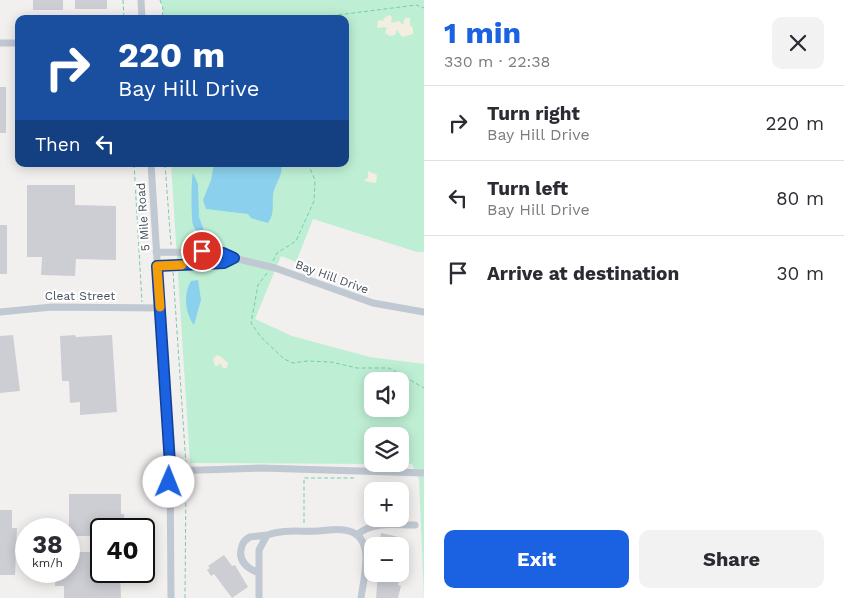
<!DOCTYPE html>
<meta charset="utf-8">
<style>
:root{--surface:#fff;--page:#f2f2f3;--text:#2b2b33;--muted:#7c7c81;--line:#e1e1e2;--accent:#1a62e1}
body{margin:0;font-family:"Work Sans",sans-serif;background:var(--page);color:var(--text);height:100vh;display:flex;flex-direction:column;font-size:19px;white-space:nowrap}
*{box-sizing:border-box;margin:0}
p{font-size:16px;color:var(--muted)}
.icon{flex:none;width:28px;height:28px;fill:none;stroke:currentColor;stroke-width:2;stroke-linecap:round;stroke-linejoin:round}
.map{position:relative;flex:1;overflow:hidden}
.panel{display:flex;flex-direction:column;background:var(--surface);width:420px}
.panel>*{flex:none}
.banner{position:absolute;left:15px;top:15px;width:334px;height:152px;border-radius:10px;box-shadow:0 2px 12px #0003;background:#1a4fa0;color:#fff;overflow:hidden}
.tools{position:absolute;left:364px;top:372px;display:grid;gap:10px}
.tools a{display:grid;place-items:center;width:45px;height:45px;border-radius:10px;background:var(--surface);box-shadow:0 2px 12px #0003;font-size:25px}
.speed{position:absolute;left:15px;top:518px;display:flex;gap:10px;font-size:25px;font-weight:700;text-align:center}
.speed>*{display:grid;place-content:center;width:65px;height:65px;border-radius:50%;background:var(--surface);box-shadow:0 2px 12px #0003;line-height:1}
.speed small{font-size:12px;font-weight:400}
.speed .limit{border:2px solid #111;border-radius:8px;background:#fff;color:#111}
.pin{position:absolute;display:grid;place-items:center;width:42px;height:42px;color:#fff;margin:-21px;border:2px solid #fff;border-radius:50%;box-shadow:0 1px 5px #0007}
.me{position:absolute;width:55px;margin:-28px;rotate:1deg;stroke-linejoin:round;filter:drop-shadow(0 0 4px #0008)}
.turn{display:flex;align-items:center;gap:18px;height:105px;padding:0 20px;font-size:22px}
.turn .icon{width:65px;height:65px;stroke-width:2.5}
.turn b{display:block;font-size:35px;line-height:42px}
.then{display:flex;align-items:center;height:48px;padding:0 20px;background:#0003;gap:10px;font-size:19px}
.round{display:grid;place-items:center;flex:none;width:52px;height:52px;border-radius:10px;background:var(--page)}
.headline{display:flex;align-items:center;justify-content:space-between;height:85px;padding:0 20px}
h1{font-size:30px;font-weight:700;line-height:38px;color:var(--accent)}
.cta{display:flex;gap:10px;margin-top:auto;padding:10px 20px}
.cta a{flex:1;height:58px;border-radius:10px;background:var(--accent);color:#fff;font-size:20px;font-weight:700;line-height:58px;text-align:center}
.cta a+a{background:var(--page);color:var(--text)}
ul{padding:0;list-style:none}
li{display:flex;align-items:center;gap:15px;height:75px;padding:0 20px;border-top:1px solid var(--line)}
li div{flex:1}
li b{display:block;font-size:19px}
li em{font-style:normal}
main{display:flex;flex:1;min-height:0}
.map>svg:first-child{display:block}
.green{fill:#beefd4;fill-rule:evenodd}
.sand{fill:#f3eee0}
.water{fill:#8bd0ec}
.building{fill:#ccced4}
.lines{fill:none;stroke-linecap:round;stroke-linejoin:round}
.path{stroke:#76cda8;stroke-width:1;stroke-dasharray:4 2.5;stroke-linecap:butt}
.minor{stroke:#c0c8d1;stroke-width:7}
.route-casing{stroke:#114092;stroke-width:12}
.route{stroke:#1a62e1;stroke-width:9}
.slow{stroke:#f59e0b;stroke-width:9}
.labels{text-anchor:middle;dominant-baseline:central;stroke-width:4;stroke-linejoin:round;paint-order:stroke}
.street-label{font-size:12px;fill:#47515d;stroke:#fff}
</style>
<main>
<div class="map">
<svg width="424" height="598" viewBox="0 0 424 598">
<rect width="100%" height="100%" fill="#f2efef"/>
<path class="green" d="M 160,0 L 424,0 L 424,252 L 417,252 L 313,219 L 296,262 L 281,256 L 255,319 L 292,336 L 370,357 L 424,364 L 424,598 L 419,479 L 412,464 L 400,464 L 400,436 L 372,436 L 372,464 L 190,463 L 171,164 L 345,164 L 345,19 L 162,19 L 163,8 ZM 372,381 L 400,381 L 400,409 L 372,409 Z"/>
<path class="sand" d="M 389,15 L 392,17 L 391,23 L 399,21 L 403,25 L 405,18 L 410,18 L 410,25 L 413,28 L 413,34 L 402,37 L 397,30 L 395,35 L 390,36 L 385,33 L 387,27 L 377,28 L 378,21 L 382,20 L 383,22 L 384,18 Z
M 368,171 L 377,175 L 376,183 L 364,181 L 368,177 Z
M 217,355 L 220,356 L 228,363 L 227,368 L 223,368 L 220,363 L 218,366 L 215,366 L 213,359 Z"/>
<path class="water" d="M 214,164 L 281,164 C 284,176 274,184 273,195 C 272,206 275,213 268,223 L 251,218 L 248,214 L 206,209 L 203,200 L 211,180 Z
M 193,173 L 198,184 L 199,217 L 205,233 C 199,233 194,230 193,225 C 191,219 191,178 193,173 Z
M 198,280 L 201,300 L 194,325 C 185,313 183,294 191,281 Z"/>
<path class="building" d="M 33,0 L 63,0 L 63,10 L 33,10 Z
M 75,0 L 107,0 L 107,9 L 75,9 Z
M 0,87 L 6,87 L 6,133 L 0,133 Z
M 27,185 L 75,185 L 75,205 L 116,206 L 116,260 L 76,259 L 75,276 L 41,275 L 42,257 L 27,257 Z
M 0,225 L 7,225 L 7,274 L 0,274 Z
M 13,335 L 20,391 L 0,393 L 0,336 Z
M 75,335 L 76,337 L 112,335 L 117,412 L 80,415 L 80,402 L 70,403 L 69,381 L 62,381 L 60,336 Z
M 69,494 L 121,494 L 121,514 L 124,514 L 124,520 L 114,520 L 114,529 L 101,529 L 101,536 L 69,536 Z
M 0,510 L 12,510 L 12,528 L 17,528 L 15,575 L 0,575 Z
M 381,533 L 403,538 L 401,546 L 379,546 Z
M 69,552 L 101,552 L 101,571 L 120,571 L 121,598 L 64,598 L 64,586 L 55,586 L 56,571 L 69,571 Z
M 224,555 L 232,566 L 235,565 L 248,587 L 232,598 L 214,574 L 211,576 L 207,570 L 210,568 L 208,566 Z
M 378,574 L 400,577 L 398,585 L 401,586 L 398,598 L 376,598 Z"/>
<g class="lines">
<path class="path" d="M 123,0 L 124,19
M 160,0 L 163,8 L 162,19
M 306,19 L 416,5 L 424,8
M 134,164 L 142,302
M 165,164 L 171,245
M 273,261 L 277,253 L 296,241 L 314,201 L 315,180 L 308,164
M 173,272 L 186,465
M 267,273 L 258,285 L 251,323 L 261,337 L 284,359 L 293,363 L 307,361 L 331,362 L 357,368 L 389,368 L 424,388
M 304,523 L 304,478 L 355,478
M 185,598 L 186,476"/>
<path class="minor" d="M 141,0 L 142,19
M 0,43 L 19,43
M 151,164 L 170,463 L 171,598
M 156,252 L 223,253 L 234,258 L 275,268 L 373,303 L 424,312
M 157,266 L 224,263 L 234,258
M 0,312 L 52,307 L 160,308
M 170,471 L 261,468 L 424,473
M 358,534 C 374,521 395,525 415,525
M 259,573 C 246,568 237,560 242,546 C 243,542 246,539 250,537 C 255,536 261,536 267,535
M 259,598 L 259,550 L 267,535 C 284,529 299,532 317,531 C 325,531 335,528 344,530 C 377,534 364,575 361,598"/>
</g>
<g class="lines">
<g class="route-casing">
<path id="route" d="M 169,482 L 170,464 L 157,266 L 224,263 L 234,258 L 223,253 L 202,251"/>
</g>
<use href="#route" class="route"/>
<path class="slow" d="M 160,307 L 157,266 L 182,265"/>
</g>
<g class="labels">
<g class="street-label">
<text transform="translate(143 217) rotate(-94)">5 Mile Road</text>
<text transform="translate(332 277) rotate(20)">Bay Hill Drive</text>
<text x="80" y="296">Cleat Street</text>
</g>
</g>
</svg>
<div class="tools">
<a><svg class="icon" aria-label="sound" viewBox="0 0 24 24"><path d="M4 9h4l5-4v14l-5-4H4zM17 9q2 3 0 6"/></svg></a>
<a><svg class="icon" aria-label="layers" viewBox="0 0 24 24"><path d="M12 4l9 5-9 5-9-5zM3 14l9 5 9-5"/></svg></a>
<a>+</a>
<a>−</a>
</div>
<div class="speed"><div>38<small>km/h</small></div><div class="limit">40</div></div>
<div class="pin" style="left:202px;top:251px;background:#d93025"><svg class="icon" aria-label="arrive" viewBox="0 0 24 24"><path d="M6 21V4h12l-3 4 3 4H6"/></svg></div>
<svg class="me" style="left:169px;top:482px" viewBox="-20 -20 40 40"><circle r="19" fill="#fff"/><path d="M0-13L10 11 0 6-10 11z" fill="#1a62e1"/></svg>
<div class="banner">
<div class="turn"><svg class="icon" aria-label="right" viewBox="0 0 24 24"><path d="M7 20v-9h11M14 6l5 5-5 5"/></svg><div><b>220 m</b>Bay Hill Drive</div></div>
<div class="then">Then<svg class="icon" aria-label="left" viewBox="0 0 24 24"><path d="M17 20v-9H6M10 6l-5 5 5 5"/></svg></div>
</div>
</div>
<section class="panel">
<div class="headline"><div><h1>1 min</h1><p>330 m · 22:38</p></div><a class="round"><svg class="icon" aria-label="close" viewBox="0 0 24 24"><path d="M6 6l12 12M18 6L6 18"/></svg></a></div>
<ul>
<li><svg class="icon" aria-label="right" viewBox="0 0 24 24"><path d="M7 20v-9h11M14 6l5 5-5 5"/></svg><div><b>Turn right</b><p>Bay Hill Drive</p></div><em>220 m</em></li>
<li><svg class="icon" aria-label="left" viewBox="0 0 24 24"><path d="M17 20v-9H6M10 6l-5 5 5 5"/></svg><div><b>Turn left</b><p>Bay Hill Drive</p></div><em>80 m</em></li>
<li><svg class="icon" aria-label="arrive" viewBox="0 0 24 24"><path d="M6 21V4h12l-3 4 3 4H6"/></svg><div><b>Arrive at destination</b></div><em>30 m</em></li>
</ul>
<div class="cta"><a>Exit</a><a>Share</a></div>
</section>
</main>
